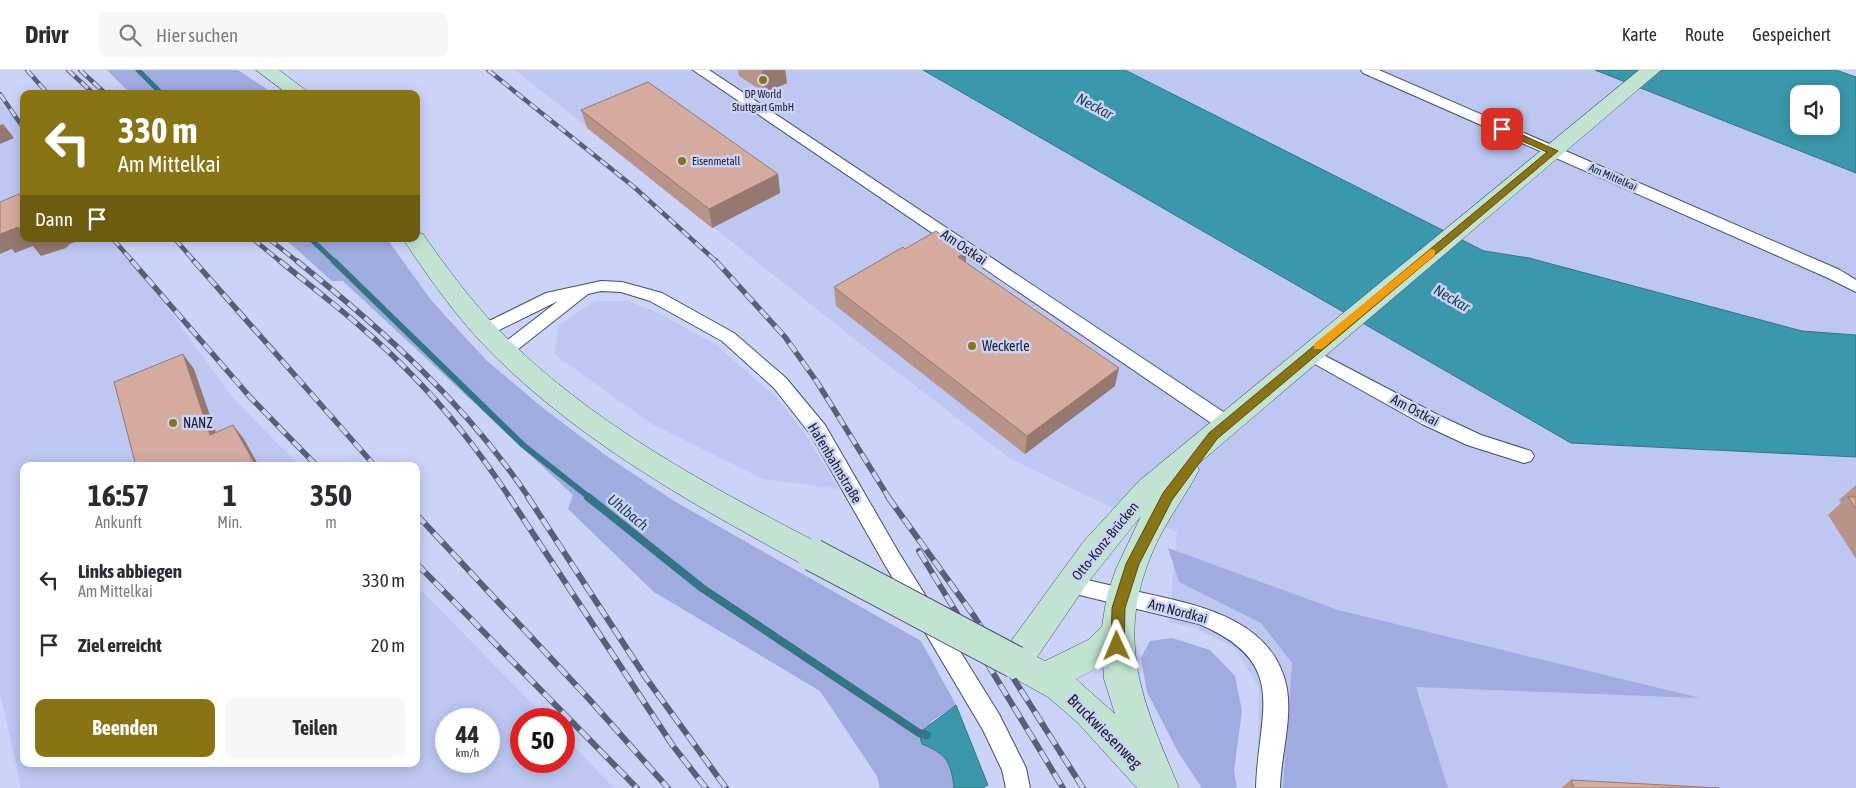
<!DOCTYPE html>
<html lang="de">
<meta charset="utf-8">
<style>
:root{--surface:#fff;--page:#f7f7f7;--text:#2b2b33;--muted:#7c7c81;--line:#e1e1e2;--accent:#887315}
body{margin:0;font-family:"Asap Condensed",sans-serif;background:var(--page);color:var(--text);height:100vh;display:flex;flex-direction:column;font-size:19px;white-space:nowrap}
*{box-sizing:border-box;margin:0}
p{font-size:16px;color:var(--muted)}
.icon{flex:none;width:28px;height:28px;fill:none;stroke:currentColor;stroke-width:2;stroke-linecap:round;stroke-linejoin:round}
.map{position:relative;flex:1;overflow:hidden}
.side{position:absolute;left:20px;top:392px;width:400px;height:305px;display:flex;flex-direction:column;background:var(--surface);border-radius:10px;box-shadow:0 2px 12px #0003}
.side>*{flex:none}
.banner{position:absolute;left:20px;top:20px;width:400px;height:152px;border-radius:10px;box-shadow:0 2px 12px #0003;background:#887315;color:#fff;overflow:hidden}
.buttons{position:absolute;left:1790px;top:15px;display:grid;gap:10px}
.buttons a{display:grid;place-items:center;width:50px;height:50px;border-radius:10px;background:var(--surface);box-shadow:0 2px 12px #0003;font-size:25px}
.speed{position:absolute;left:435px;top:638px;display:flex;gap:10px;font-size:25px;font-weight:700;text-align:center}
.speed>*{display:grid;place-content:center;width:65px;height:65px;border-radius:50%;background:var(--surface);box-shadow:0 2px 12px #0003;line-height:1}
.speed small{font-size:12px;font-weight:400}
.speed .limit{border:8px solid #d22;background:#fff;color:#111}
.pin{position:absolute;display:grid;place-items:center;width:42px;height:42px;color:#fff;margin:-21px;border-radius:10px;box-shadow:0 2px 8px #0006}
.me{position:absolute;width:55px;margin:-28px;rotate:359deg;stroke-linejoin:round;filter:drop-shadow(0 0 4px #0008)}
.turn{display:flex;align-items:center;gap:18px;height:105px;padding:0 15px;font-size:22px}
.turn .icon{width:65px;height:65px;stroke-width:2.5}
.turn b{display:block;font-size:35px;line-height:42px}
.then{display:flex;align-items:center;height:48px;padding:0 15px;background:#0003;gap:10px;font-size:19px}
.eta{display:flex;justify-content:space-evenly;align-items:center;height:85px;text-align:center}
.eta b{font-size:30px;font-weight:700;line-height:35px}
.action{display:flex;gap:10px;margin-top:auto;padding:10px 15px}
.action a{flex:1;height:58px;border-radius:10px;background:var(--accent);color:#fff;font-size:20px;font-weight:700;line-height:58px;text-align:center}
.action a+a{background:var(--page);color:var(--text)}
ul{padding:0;list-style:none}
li{display:flex;align-items:center;gap:15px;height:65px;padding:0 15px}
li div{flex:1}
li b{display:block;font-size:19px}
li em{font-style:normal}
header{display:flex;align-items:center;gap:30px;box-sizing:border-box;height:70px;padding:0 25px;background:var(--surface);border-bottom:1px solid var(--line)}
header strong{font-size:24px}
nav{display:flex;gap:28px;margin-inline-start:auto;font-size:18px}
.search{width:350px;height:45px;background:var(--page);display:flex;align-items:center;gap:12px;box-sizing:border-box;padding:0 18px;border-radius:10px;color:var(--muted);font-size:19px}
.map>svg:first-child{display:block}
.built{fill:#bdc7f2;fill-rule:evenodd}
.green{fill:#a0abdf}
.water{fill:#3b98ac;stroke:#337587;fill-rule:evenodd}
.lines{fill:none;stroke-linecap:round;stroke-linejoin:round}
.stream-far2{stroke:#337587;stroke-width:5}
.stream-far1{stroke:#337587;stroke-width:6}
.stream{stroke:#337587;stroke-width:8}
.street-casing{stroke:#464d6c;stroke-width:2}
.secondary-casing{stroke:#464d6c;stroke-width:1}
.street{fill:#fff;fill-rule:evenodd}
.secondary{fill:#c2e3d1;fill-rule:evenodd}
.rail-far2-casing{stroke:#5a5f75;stroke-width:4.5}
.rail-far1-casing{stroke:#5a5f75;stroke-width:5.5}
.rail-casing{stroke:#5a5f75;stroke-width:6}
.rail-far2{stroke:#cbd3f9;stroke-width:3;stroke-dasharray:9;stroke-linecap:butt}
.rail-far1{stroke:#cbd3f9;stroke-width:4;stroke-dasharray:11;stroke-linecap:butt}
.rail{stroke:#cbd3f9;stroke-width:4.5;stroke-dasharray:13;stroke-linecap:butt}
.secondary-bridge-casing{stroke:#464d6c;stroke-width:34;stroke-linecap:butt}
.secondary-bridge{stroke:#c2e3d1;stroke-width:32}
.wall{fill:#b7938a}
.shaded-wall{fill:#957870}
.building{fill:#d5aba0;stroke:#957870}
.route{fill:#887315;stroke:#584b0e}
.slow{fill:#f59e0b}
.poi-dot{fill:#887315;stroke:#cbd3f9;stroke-width:2}
.labels{text-anchor:middle;dominant-baseline:central;stroke-width:5;stroke-linejoin:round;paint-order:stroke}
.far-poi-label{font-size:11px;fill:#202331;stroke:#cbd3f9}
.far-street-label{font-size:11px;fill:#202331;stroke:#cbd3f9}
.street-label{font-size:14px;fill:#202331;stroke:#cbd3f9}
.poi-label{font-size:14px;fill:#202331;stroke:#cbd3f9;text-anchor:start}
.water-label{font-size:15px;font-style:italic;fill:#1b454e;stroke:#cbd3f9}
.near-street-label{font-size:16px;fill:#202331;stroke:#cbd3f9}
</style>
<header>
<strong>Drivr</strong>
<div class="search"><svg class="icon" aria-label="search" viewBox="0 0 24 24"><circle cx="10" cy="10" r="6"/><path d="M15 15l6 6"/></svg>Hier suchen</div>
<nav><a>Karte</a><a>Route</a><a>Gespeichert</a></nav>
</header>
<div class="map">
<svg width="1856" height="718" viewBox="0 0 1856 718">
<rect width="100%" height="100%" fill="#cbd3f9"/>
<path class="built" d="M 515,0 L 923,0 L 1571,373 L 1856,387 L 1856,718 L 1257,718 L 1259,618 L 1234,577 L 1196,558 L 1169,552 L 1177,462 L 1102,433 L 1011,389 L 872,283 Z
M 1125,0 L 1595,0 L 1856,103 L 1856,265 L 1802,261 L 1529,188 L 1484,181 Z
M 0,32 L 24,60 L 24,169 L 117,169 L 232,327 L 300,396 L 24,396 L 24,694 L 416,694 L 416,515 L 547,649 L 521,649 L 521,691 L 564,691 L 564,666 L 614,718 L 21,718 L 0,622 ZM 446,649 L 489,649 L 489,691 L 446,691 Z
M 595,231 L 628,231 L 656,242 L 715,274 L 777,328 L 805,364 L 839,419 L 763,409 L 652,354 L 554,284 L 559,255 Z"/>
<path class="green" d="M 107,0 L 238,0 L 274,24 L 131,24 Z
M 285,169 L 387,169 L 431,230 L 486,290 L 543,338 L 608,387 L 674,431 L 921,571 L 956,635 L 932,651 L 922,674 C 947,684 951,691 954,718 L 880,718 L 877,706 L 820,621 L 654,522 L 568,439 L 573,425 L 343,211 L 332,211 Z
M 1168,478 L 1338,540 L 1700,628 L 1416,617 L 1448,718 L 1283,718 L 1292,593 L 1261,553 L 1179,512 Z
M 1172,568 L 1210,580 L 1235,606 L 1242,641 L 1234,701 L 1237,718 L 1202,718 L 1178,682 L 1147,622 L 1141,588 L 1150,571 Z"/>
<path class="water" d="M 923,0 L 1125,0 L 1484,181 L 1529,188 L 1802,261 L 1856,265 L 1856,387 L 1571,373 Z
M 1595,0 L 1836,0 L 1856,7 L 1856,103 ZM 1799,24 L 1831,24 L 1831,56 L 1799,56 Z
M 956,635 L 988,715 L 983,718 L 954,718 C 951,691 946,684 922,674 L 919,663 Z"/>
<g class="lines">
<path class="stream-far2" d="M 138,0 L 162,24
M 311,169 L 335,192"/>
<path class="stream-far1" d="M 334,191 L 523,375 L 590,428"/>
<path class="stream" d="M 588,427 L 702,518 L 919,663 L 927,665"/>
<g class="street-casing">
<path id="street" d="M 693,0 L 709,0 L 1234,349 L 1236,354 L 1234,359 L 1227,361 L 1220,359 Z
M 1361,0 L 1379,0 L 1840,200 L 1856,210 L 1856,222 L 1828,208 L 1363,3 Z
M 601,211 L 622,212 L 662,223 L 734,263 L 786,308 L 825,355 L 899,483 L 999,644 L 1026,698 L 1030,718 L 1006,718 L 1002,700 L 983,660 L 885,495 L 811,365 L 774,318 L 722,271 L 650,231 L 621,222 L 601,221 L 588,224 L 512,284 L 506,286 L 500,284 L 497,280 L 500,276 L 558,231 L 491,264 L 479,264 L 476,260 L 479,256 L 546,223 Z
M 1310,278 L 1436,344 L 1481,365 L 1531,381 L 1534,386 L 1531,391 L 1524,393 L 1467,375 L 1422,354 L 1304,288 L 1301,284 L 1304,280 Z
M 1070,506 C 1096,512 1122,518 1148,524 C 1204,536 1275,552 1287,619 C 1292,651 1281,685 1280,718 L 1256,718 C 1258,641 1291,593 1199,554 L 1063,521 L 1059,515 L 1063,509 Z"/>
</g>
<g class="secondary-casing">
<path id="secondary" d="M 256,0 L 279,0 L 311,24 L 288,24 Z
M 1639,0 L 1661,0 L 1197,395 L 1199,400 C 1186,425 1169,447 1157,472 C 1112,567 1142,630 1179,718 L 1137,718 L 1078,653 L 1048,627 L 1003,602 L 999,592 L 1003,582 L 1084,471 L 1139,411 ZM 1141,446 L 1116,499 L 1107,525 L 1102,556 L 1088,570 L 1045,591 L 1037,587 L 1089,511 ZM 1103,595 L 1104,609 L 1115,644 L 1076,609 Z
M 416,162 L 423,164 C 446,197 470,229 498,259 C 589,353 709,416 824,476 L 828,485 L 824,494 L 813,498 L 802,494 C 689,432 571,367 481,272 C 452,241 427,205 403,169 L 416,169 Z"/>
</g>
<use href="#street" class="street"/>
<use href="#secondary" class="secondary"/>
<g class="rail-far2-casing">
<path id="rail-far2" d="M 27,0 L 48,24
M 68,0 L 94,24
M 80,0 L 106,24
M 488,0 L 634,117 L 717,192
M 0,24 L 24,59
M 113,169 L 133,192
M 175,169 L 195,192
M 253,169 L 281,192
M 269,169 L 298,192"/>
</g>
<g class="rail-far1-casing">
<path id="rail-far1" d="M 132,191 L 250,327 L 317,396
M 194,191 L 375,396
M 280,191 C 324,227 371,262 410,303 C 448,341 481,384 510,428
M 297,191 C 384,261 466,334 529,428
M 716,191 L 785,267 L 817,312 L 889,428"/>
</g>
<g class="rail-casing">
<path id="rail" d="M 509,427 L 673,676 L 706,718
M 528,427 L 646,608 L 726,718
M 888,427 L 974,546 L 1083,718
M 416,444 L 589,629 L 668,718
M 919,481 L 1063,718
M 416,493 L 637,718"/>
</g>
<use href="#rail-far2" class="rail-far2"/>
<use href="#rail-far1" class="rail-far1"/>
<use href="#rail" class="rail"/>
<g class="secondary-bridge-casing">
<path id="secondary-bridge" d="M 813,485 L 1015,592"/>
</g>
<use href="#secondary-bridge" class="secondary-bridge"/>
</g>
<path class="wall" d="M 738,0 L 785,0 L 787,13 L 765,23 L 739,6 Z
M 581,40 L 778,104 L 780,123 L 712,158 L 587,58 Z
M 905,179 L 966,193 L 1115,316 L 1025,384 L 836,236 L 834,217 Z
M 1856,415 L 1856,489 L 1828,445 L 1841,433 L 1839,430 Z
M 1571,710 L 1719,718 L 1561,718 Z"/>
<path class="shaded-wall" d="M 762,0 L 785,0 L 787,13 L 765,23 Z
M 3,54 L 14,68 L 0,74 L 0,55 Z
M 778,104 L 780,123 L 712,158 L 709,139 Z
M 18,157 L 24,165 L 24,169 L 82,169 L 70,174 L 66,178 L 41,186 L 33,176 L 15,183 L 12,179 L 0,184 L 0,164 Z
M 966,182 L 966,201 L 958,187 Z
M 183,284 L 194,299 L 222,380 L 210,365 Z
M 1119,298 L 1115,316 L 1025,384 L 1027,366 Z
M 233,355 L 244,369 L 259,396 L 256,396 Z"/>
<path class="building" d="M 648,12 L 778,104 L 709,139 L 581,40 Z
M 24,122 L 24,165 L 18,157 L 0,164 L 0,132 Z
M 936,161 L 966,182 L 958,187 L 1119,298 L 1027,366 L 834,217 L 903,177 L 905,179 Z
M 183,284 L 210,365 L 233,355 L 256,396 L 136,396 L 114,312 Z
M 1848,427 L 1856,427 L 1856,439 Z
M 1571,710 L 1719,718 L 1574,718 Z"/>
<path class="route" d="M 1499,57 L 1505,57 L 1558,81 L 1217,369 L 1172,430 L 1139,494 L 1125,538 L 1124,576 L 1122,580 L 1117,582 L 1113,580 L 1111,576 L 1112,538 L 1126,494 L 1163,423 L 1209,363 L 1547,82 L 1499,61 Z"/>
<path class="slow" d="M 1431,179 L 1435,180 L 1435,185 L 1322,279 L 1314,279 L 1314,274 Z"/>
<g class="poi-dot">
<circle cx="763" cy="10" r="5"/>
<circle cx="682" cy="91" r="5"/>
<circle cx="972" cy="276" r="5"/>
<circle cx="173" cy="353" r="5"/>
</g>
<g class="labels">
<g class="far-poi-label">
<text x="763" y="24">DP World<tspan x="763" dy="13">Stuttgart GmbH</tspan></text>
<text x="692" y="91" text-anchor="start">Eisenmetall</text>
</g>
<g class="far-street-label">
<text transform="translate(1613 107) rotate(24)">Am Mittelkai</text>
</g>
<g class="street-label">
<text transform="translate(964 177) rotate(34)">Am Ostkai</text>
<text transform="translate(1415 340) rotate(28)">Am Ostkai</text>
<text transform="translate(835 393) rotate(59)">Hafenbahnstraße</text>
<text transform="translate(1105 471) rotate(-51)">Otto-Konz-Brücken</text>
<text transform="translate(1178 541) rotate(15)">Am Nordkai</text>
</g>
<g class="poi-label">
<text x="982" y="276">Weckerle</text>
<text x="183" y="353">NANZ</text>
</g>
<g class="water-label">
<text transform="translate(1095 36) rotate(28)">Neckar</text>
<text transform="translate(1452 228) rotate(30)">Neckar</text>
<text transform="translate(628 442) rotate(39)">Uhlbach</text>
</g>
<g class="near-street-label">
<text transform="translate(1105 661) rotate(45)">Bruckwiesenweg</text>
</g>
</g>
</svg>
<div class="buttons">
<a><svg class="icon" aria-label="sound" viewBox="0 0 24 24"><path d="M4 9h4l5-4v14l-5-4H4zM17 9q2 3 0 6"/></svg></a>
</div>
<div class="speed"><div>44<small>km/h</small></div><div class="limit">50</div></div>
<div class="pin" style="left:1502px;top:59px;background:#d93025"><svg class="icon" aria-label="arrive" viewBox="0 0 24 24"><path d="M6 21V4h12l-3 4 3 4H6"/></svg></div>
<svg class="me" style="left:1117px;top:576px" viewBox="-20 -20 40 40"><path d="M0-17L14 15 0 8-14 15z" fill="#887315" stroke="#fff" stroke-width="4"/></svg>
<div class="banner">
<div class="turn"><svg class="icon" aria-label="left" viewBox="0 0 24 24"><path d="M17 20v-9H6M10 6l-5 5 5 5"/></svg><div><b>330 m</b>Am Mittelkai</div></div>
<div class="then">Dann<svg class="icon" aria-label="arrive" viewBox="0 0 24 24"><path d="M6 21V4h12l-3 4 3 4H6"/></svg></div>
</div>
<section class="side">
<div class="eta">
<div><b>16:57</b><p>Ankunft</p></div>
<div><b>1</b><p>Min.</p></div>
<div><b>350</b><p>m</p></div>
</div>
<ul>
<li><svg class="icon" aria-label="left" viewBox="0 0 24 24"><path d="M17 20v-9H6M10 6l-5 5 5 5"/></svg><div><b>Links abbiegen</b><p>Am Mittelkai</p></div><em>330 m</em></li>
<li><svg class="icon" aria-label="arrive" viewBox="0 0 24 24"><path d="M6 21V4h12l-3 4 3 4H6"/></svg><div><b>Ziel erreicht</b></div><em>20 m</em></li>
</ul>
<div class="action"><a>Beenden</a><a>Teilen</a></div>
</section>
</div>
